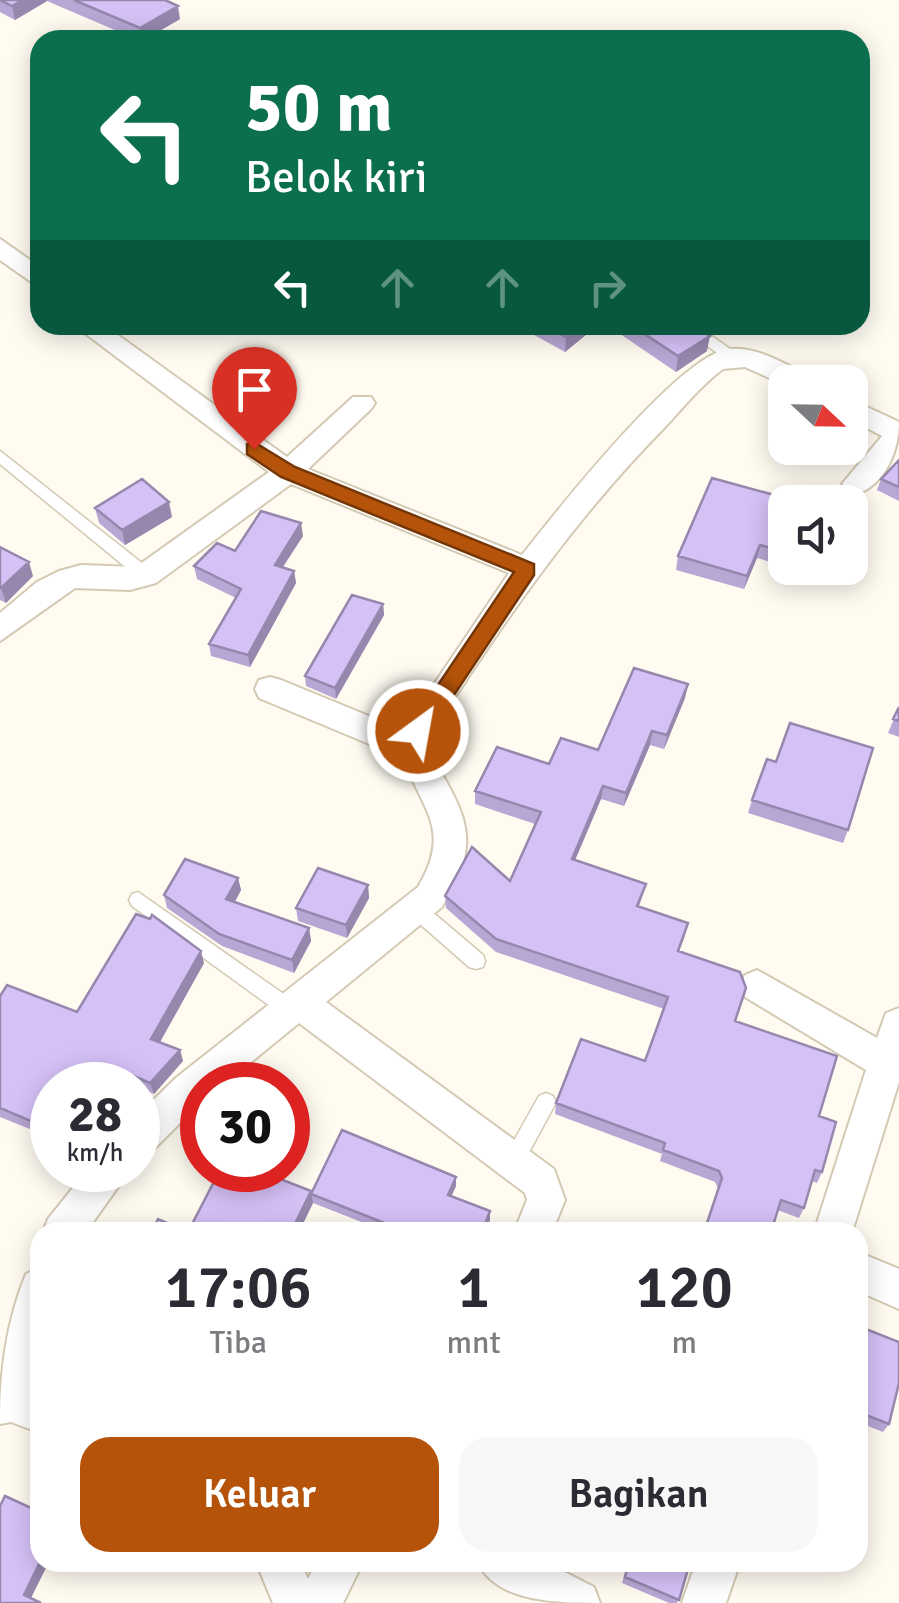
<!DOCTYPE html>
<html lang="id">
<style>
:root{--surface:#fff;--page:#f7f7f7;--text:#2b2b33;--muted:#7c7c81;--accent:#b45309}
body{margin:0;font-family:Signika,sans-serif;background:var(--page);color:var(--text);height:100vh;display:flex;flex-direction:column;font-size:38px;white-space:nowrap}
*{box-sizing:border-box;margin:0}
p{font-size:32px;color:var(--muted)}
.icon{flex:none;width:55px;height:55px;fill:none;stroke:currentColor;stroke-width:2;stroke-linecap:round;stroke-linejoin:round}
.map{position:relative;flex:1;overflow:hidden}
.sheet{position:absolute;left:30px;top:1222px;width:838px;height:350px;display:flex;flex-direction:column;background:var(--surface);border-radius:30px;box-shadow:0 5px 25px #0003}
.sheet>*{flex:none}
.banner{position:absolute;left:30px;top:30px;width:840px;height:305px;border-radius:30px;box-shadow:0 5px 25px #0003;background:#0b6e4f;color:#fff;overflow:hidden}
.needle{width:65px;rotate:112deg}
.controls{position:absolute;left:768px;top:365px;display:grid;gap:20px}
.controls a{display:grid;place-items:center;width:100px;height:100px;border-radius:20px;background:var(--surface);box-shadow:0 5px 25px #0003;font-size:50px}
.speed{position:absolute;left:30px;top:1062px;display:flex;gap:20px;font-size:50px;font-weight:700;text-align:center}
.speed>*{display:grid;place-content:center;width:130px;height:130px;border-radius:50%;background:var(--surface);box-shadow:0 5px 25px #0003;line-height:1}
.speed small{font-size:25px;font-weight:400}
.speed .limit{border:15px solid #d22;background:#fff;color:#111}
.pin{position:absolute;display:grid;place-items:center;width:85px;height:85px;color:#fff;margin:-102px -42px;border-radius:50% 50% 50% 0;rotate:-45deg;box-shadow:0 0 10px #0007}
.pin .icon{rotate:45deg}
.me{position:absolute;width:110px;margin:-55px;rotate:32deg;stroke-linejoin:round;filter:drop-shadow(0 0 8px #0008)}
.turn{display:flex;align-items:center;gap:35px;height:210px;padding:0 50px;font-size:45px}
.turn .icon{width:130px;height:130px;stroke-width:2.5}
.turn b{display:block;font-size:70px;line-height:85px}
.lanes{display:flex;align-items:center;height:95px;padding:0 50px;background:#0003;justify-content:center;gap:50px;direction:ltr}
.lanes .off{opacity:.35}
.eta{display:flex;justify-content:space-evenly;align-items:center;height:170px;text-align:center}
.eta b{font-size:60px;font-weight:600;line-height:70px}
.primary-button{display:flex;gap:20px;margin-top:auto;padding:20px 50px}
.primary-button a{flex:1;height:115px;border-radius:30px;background:var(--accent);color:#fff;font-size:40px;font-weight:600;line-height:115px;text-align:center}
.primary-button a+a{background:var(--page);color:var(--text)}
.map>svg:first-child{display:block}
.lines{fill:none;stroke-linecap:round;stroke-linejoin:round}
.lane-casing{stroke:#d4cab3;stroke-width:3}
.street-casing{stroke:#d4cab3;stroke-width:4}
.lane{fill:#fff;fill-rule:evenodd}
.street{fill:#fff;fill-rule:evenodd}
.wall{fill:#b8a6d4}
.shaded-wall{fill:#9687ad}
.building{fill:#d6c1f7;stroke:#9687ad;stroke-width:2.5}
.route{fill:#b45309;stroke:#753606;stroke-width:2.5}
</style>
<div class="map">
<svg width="899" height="1603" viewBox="0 0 899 1603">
<rect width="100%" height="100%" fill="#fffbf1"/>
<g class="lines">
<g class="lane-casing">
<path id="lane" d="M 688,326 L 698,326 L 737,354 L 737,360 L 727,360 L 688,332 Z
M 0,451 L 152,571 L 154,575 L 152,579 L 140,579 L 0,464 Z
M 138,892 L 295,1002 L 298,1008 L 295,1014 L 288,1017 L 281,1014 L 132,906 L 129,900 L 132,894 Z
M 418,903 L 424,905 L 483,955 L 485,961 L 483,967 L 476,969 L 469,967 L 412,917 L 409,911 L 412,905 Z
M 546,1093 L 553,1096 L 556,1102 L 553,1108 L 521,1167 L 514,1170 L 507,1167 L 504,1160 L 507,1153 L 539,1096 Z"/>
</g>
<g class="street-casing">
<path id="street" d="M 0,239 L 40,267 L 40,288 L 0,260 Z
M 74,325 L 104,325 L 287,457 L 353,397 L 371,397 L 375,403 L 371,409 L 308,469 L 522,555 C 556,512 680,354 729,349 C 757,346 785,364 809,376 L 813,382 L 785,385 L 745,367 L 723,369 C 701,385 683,408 664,428 C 589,504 526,590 467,679 C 457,696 436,718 433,738 C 431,753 438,768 446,781 C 476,834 471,856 442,907 L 326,1002 L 554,1169 L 565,1200 L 552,1232 L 514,1232 L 527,1200 L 525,1193 L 299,1023 L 223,1085 L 202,1085 L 202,1101 L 151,1152 L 138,1157 L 138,1115 L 177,1077 L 418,887 C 452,830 423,811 403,758 L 259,698 L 255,689 L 259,680 L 270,677 L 281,680 L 403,730 L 509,573 L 291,484 L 156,583 L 130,590 L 75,588 L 0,641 L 0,613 L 37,582 L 59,571 L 81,565 L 136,567 L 269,472 Z
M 850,399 L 899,422 C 899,449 886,485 856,494 L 842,484 L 882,436 L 850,419 Z
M 757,970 L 877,1038 L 886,1013 L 899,1008 L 899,1082 L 852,1232 L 814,1232 L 866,1070 L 745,997 L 739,986 L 745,975 Z
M 87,1170 L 130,1170 L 86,1232 L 43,1232 L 48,1219 Z
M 858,1252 L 899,1269 L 899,1309 L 858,1291 Z
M 40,1268 L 40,1367 L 34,1389 L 40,1391 L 40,1433 L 11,1422 L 0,1424 C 0,1372 6,1323 26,1274 Z
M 256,1562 L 300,1562 L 308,1579 L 317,1562 L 363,1562 L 343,1603 L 273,1603 Z
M 478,1562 L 545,1562 L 594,1587 L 600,1603 C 559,1603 496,1603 478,1562 Z
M 696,1562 L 740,1562 L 726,1603 L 682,1603 Z"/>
</g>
<use href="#lane" class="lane"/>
<use href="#street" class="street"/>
</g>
<path class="wall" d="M 0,0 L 165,0 L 180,19 L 144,40 L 138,40 L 47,1 L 15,20 L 0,12 Z
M 516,325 L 598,325 L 565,352 Z
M 607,325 L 694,325 L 707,351 L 676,372 Z
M 899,460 L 899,501 L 877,490 L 881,479 Z
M 785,502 L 785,566 L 757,558 L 744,589 L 676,570 L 678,556 Z
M 95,508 L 172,517 L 125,545 L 99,523 Z
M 303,536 L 283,567 L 294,571 L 296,583 L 250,667 L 211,656 L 209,644 L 236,598 L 197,579 L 194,566 L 235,551 Z
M 0,547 L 33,576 L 6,603 L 0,600 Z
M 383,604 L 384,615 L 336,699 L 306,686 L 305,676 Z
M 688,684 L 685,698 L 664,749 L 650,745 L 624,806 L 601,799 L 575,860 L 646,884 L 639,907 L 685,936 L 679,951 L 735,1021 L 819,1116 L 822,1172 L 817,1183 L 812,1181 L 804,1208 L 799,1218 L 718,1188 L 715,1182 L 660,1161 L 662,1154 L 555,1114 L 556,1103 L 645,1061 L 664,1009 L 496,952 L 446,908 L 445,896 L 510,881 L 535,824 L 475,804 L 475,791 L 549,764 L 598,750 Z
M 899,707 L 899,737 L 888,733 Z
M 752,800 L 848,830 L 843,843 L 748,813 Z
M 238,878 L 241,890 L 235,902 L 309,928 L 311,941 L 294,973 L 222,946 L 167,908 L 164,895 Z
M 368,885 L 369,898 L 347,938 L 298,921 L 296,908 Z
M 204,963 L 160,1042 L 180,1050 L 183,1061 L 154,1094 L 138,1087 L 138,1085 L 133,1085 L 113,1076 L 108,1085 L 52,1085 L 52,1138 L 0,1117 L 0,996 L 77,1012 Z
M 456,1177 L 456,1186 L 451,1196 L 490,1220 L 485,1232 L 387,1232 L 313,1203 L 299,1232 L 151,1232 L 188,1232 L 311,1194 Z
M 858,1326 L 889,1424 L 883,1432 L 858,1422 Z
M 610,1562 L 690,1562 L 677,1603 L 669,1603 L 622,1583 L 626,1569 Z"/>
<path class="shaded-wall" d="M 23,0 L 47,0 L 47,1 L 15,20 L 12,6 Z
M 178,6 L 180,19 L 144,40 L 141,40 L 140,28 Z
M 580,325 L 598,325 L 565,352 L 566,337 Z
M 710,336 L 707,351 L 676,372 L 678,356 Z
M 169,502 L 172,517 L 125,545 L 122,530 Z
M 301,523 L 303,536 L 276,577 L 275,565 Z
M 760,545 L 757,558 L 744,589 L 747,576 Z
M 29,562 L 33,576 L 6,603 L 1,588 Z
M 294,571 L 296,583 L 250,667 L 248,655 Z
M 383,604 L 384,615 L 336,699 L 335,688 Z
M 688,684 L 685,698 L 664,749 L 667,735 Z
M 652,731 L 650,745 L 624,806 L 626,793 Z
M 603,786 L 601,799 L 570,872 L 572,859 Z
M 238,878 L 241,890 L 229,912 L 226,899 Z
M 368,885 L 369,898 L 347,938 L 346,925 Z
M 309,928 L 311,941 L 294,973 L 292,960 Z
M 201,951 L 204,963 L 155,1051 L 151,1039 Z
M 180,1050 L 183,1061 L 154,1094 L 150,1083 Z
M 108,1065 L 113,1076 L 108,1085 L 97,1085 Z
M 456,1177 L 456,1186 L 448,1204 L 448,1195 Z
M 311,1191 L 313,1203 L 299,1232 L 291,1232 Z
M 490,1211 L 490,1220 L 485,1232 L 482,1232 Z
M 40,1562 L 49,1562 L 30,1600 L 24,1595 Z"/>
<path class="building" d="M 0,0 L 23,0 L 12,6 Z
M 74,0 L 165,0 L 178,6 L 140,28 Z
M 544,325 L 580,325 L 566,337 Z
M 631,325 L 694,325 L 710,336 L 678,356 Z
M 899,460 L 899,487 L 881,479 Z
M 712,478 L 789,499 L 788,502 L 785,502 L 784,510 L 785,552 L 760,545 L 747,576 L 678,556 Z
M 142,479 L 169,502 L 122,530 L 95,508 Z
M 261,511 L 301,523 L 275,565 L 294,571 L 248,655 L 209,644 L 241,589 L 194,566 L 217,543 L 235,551 Z
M 0,547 L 29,562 L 1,588 L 0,588 Z
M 352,595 L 383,604 L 335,688 L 305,676 Z
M 634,668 L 688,684 L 667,735 L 652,731 L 626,793 L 603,786 L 572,859 L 646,884 L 637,906 L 688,923 L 678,951 L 740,972 L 746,988 L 735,1021 L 837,1056 L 819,1116 L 836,1122 L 822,1172 L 815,1170 L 804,1208 L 781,1200 L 771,1232 L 704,1232 L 722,1178 L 719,1171 L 663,1150 L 665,1143 L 556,1103 L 581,1039 L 645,1061 L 668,997 L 496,939 L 445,896 L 472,847 L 510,881 L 541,812 L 475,791 L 497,747 L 549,764 L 561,738 L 598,750 Z
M 899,707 L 899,721 L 893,719 Z
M 790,723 L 873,748 L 848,830 L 752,800 L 767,759 L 776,762 Z
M 185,859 L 238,878 L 226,899 L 309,928 L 292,960 L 219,934 L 164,895 Z
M 318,868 L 368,885 L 346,925 L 296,908 Z
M 136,914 L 150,919 L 152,915 L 201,951 L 151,1039 L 180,1050 L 150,1083 L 108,1065 L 97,1085 L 52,1085 L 52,1130 L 0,1108 L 0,996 L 7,985 L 77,1012 Z
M 342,1130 L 456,1177 L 448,1195 L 490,1211 L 482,1232 L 395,1232 L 397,1228 L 311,1194 Z
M 220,1170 L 257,1170 L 311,1191 L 291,1232 L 268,1224 L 264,1232 L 151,1232 L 158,1219 L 188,1232 Z
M 858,1326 L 899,1342 L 899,1383 L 889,1424 L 858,1412 Z
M 5,1496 L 40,1512 L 40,1562 L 24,1595 L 41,1603 L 0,1603 L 0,1506 Z
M 627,1562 L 690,1562 L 679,1600 L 625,1577 L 629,1563 Z"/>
<path class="route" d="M 254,442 L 295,467 L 534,564 L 534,575 L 426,737 L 418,740 L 407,731 L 514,572 L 281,477 L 247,454 L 247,444 Z"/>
</svg>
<div class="controls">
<a><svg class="needle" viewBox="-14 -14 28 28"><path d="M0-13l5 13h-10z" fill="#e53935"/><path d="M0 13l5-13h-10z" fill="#7c7c81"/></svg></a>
<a><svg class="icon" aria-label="sound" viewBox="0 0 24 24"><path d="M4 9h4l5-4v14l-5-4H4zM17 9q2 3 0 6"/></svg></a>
</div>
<div class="speed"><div>28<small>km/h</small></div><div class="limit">30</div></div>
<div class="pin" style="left:254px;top:449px;background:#d93025"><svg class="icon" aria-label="arrive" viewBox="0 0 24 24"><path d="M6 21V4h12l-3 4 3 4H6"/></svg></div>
<svg class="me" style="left:418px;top:731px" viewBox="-20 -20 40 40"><circle r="17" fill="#b45309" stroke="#fff" stroke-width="3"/><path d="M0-11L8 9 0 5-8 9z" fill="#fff"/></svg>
<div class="banner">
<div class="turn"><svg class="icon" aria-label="left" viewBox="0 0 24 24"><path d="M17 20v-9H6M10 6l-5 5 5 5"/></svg><div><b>50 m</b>Belok kiri</div></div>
<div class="lanes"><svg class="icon" aria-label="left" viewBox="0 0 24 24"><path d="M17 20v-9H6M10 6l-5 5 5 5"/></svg><svg class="icon off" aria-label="ahead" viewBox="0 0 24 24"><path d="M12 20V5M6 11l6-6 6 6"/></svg><svg class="icon off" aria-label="ahead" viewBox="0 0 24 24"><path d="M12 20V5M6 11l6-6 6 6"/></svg><svg class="icon off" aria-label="right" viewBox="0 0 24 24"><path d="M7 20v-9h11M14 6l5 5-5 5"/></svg></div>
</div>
<section class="sheet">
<div class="eta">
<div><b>17:06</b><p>Tiba</p></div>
<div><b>1</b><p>mnt</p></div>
<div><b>120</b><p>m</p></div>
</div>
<div class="primary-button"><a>Keluar</a><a>Bagikan</a></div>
</section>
</div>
